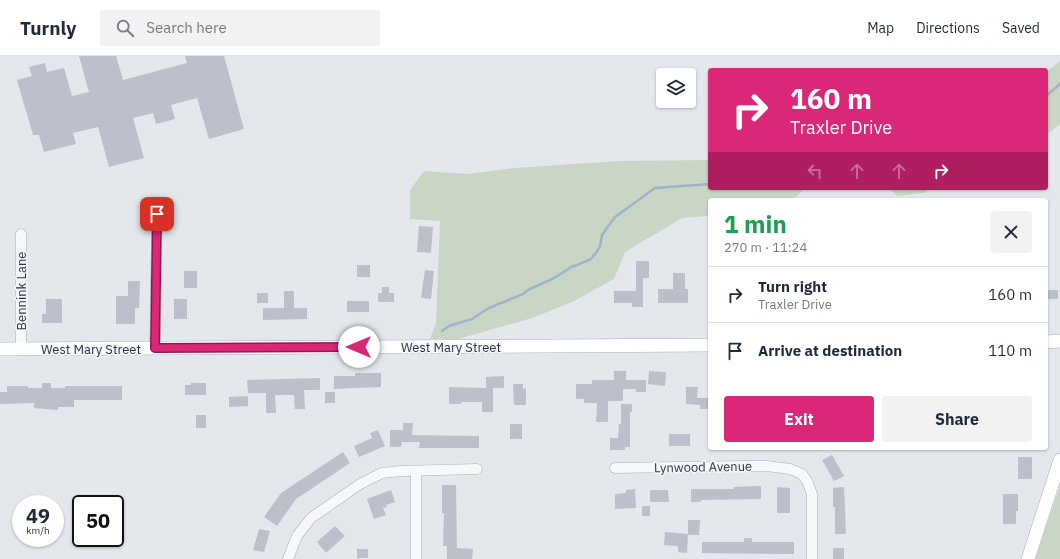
<!DOCTYPE html>
<meta charset="utf-8">
<style>
:root{--surface:#fff;--page:#f2f2f3;--text:#1f2937;--muted:#747a83;--line:#e0e1e3;--accent:#db2777}
body{margin:0;font-family:"IBM Plex Sans",sans-serif;background:var(--page);color:var(--text);height:100vh;display:flex;flex-direction:column;font-size:15px;white-space:nowrap}
*{box-sizing:border-box;margin:0}
p{font-size:13px;color:var(--muted)}
.icon{flex:none;width:22px;height:22px;fill:none;stroke:currentColor;stroke-width:2;stroke-linecap:round;stroke-linejoin:round}
.map{position:relative;flex:1;overflow:hidden}
.sheet{position:absolute;left:708px;top:142px;width:340px;height:252px;display:flex;flex-direction:column;background:var(--surface);border-radius:4px;box-shadow:0 1px 3px #0004}
.sheet>*{flex:none}
.guide{position:absolute;left:708px;top:12px;width:340px;height:122px;border-radius:4px;box-shadow:0 1px 3px #0004;background:#db2777;color:#fff;overflow:hidden}
.buttons{position:absolute;left:656px;top:12px;display:grid;gap:8px}
.buttons a{display:grid;place-items:center;width:40px;height:40px;border-radius:4px;background:var(--surface);box-shadow:0 1px 3px #0004;font-size:20px}
.speed{position:absolute;left:12px;top:439px;display:flex;gap:8px;font-size:20px;font-weight:700;text-align:center}
.speed>*{display:grid;place-content:center;width:52px;height:52px;border-radius:50%;background:var(--surface);box-shadow:0 1px 3px #0004;line-height:1}
.speed small{font-size:10px;font-weight:400}
.speed .limit{border:2px solid #111;border-radius:6px;background:#fff;color:#111}
.pin{position:absolute;display:grid;place-items:center;width:34px;height:34px;color:#fff;margin:-17px;border-radius:8px;box-shadow:0 2px 6px #0006}
.me{position:absolute;width:44px;margin:-22px;rotate:270deg;stroke-linejoin:round;filter:drop-shadow(0 0 3px #0008)}
.turn{display:flex;align-items:center;gap:14px;height:84px;padding:0 16px;font-size:18px}
.turn .icon{width:52px;height:52px;stroke-width:2.5}
.turn b{display:block;font-size:28px;line-height:34px}
.lanes{display:flex;align-items:center;height:38px;padding:0 16px;background:#0003;justify-content:center;gap:20px;direction:ltr}
.lanes .off{opacity:.35}
.round{display:grid;place-items:center;flex:none;width:42px;height:42px;border-radius:4px;background:var(--page)}
.overview{display:flex;align-items:center;justify-content:space-between;height:68px;padding:0 16px}
h1{font-size:24px;font-weight:800;line-height:30px;color:#1e9e55}
.action{display:flex;gap:8px;margin-top:auto;padding:8px 16px}
.action a{flex:1;height:46px;border-radius:4px;background:var(--accent);color:#fff;font-size:16px;font-weight:800;line-height:46px;text-align:center}
.action a+a{background:var(--page);color:var(--text)}
ul{padding:0;list-style:none}
li{display:flex;align-items:center;gap:12px;height:56px;padding:0 16px;border-top:1px solid var(--line)}
li div{flex:1}
li b{display:block;font-size:15px}
li em{font-style:normal}
header{display:flex;align-items:center;gap:24px;box-sizing:border-box;height:56px;padding:0 20px;background:var(--surface);border-bottom:1px solid var(--line)}
header strong{font-size:19px}
nav{display:flex;gap:22px;margin-inline-start:auto;font-size:14px}
.search{width:280px;height:36px;background:var(--page);display:flex;align-items:center;gap:10px;box-sizing:border-box;padding:0 14px;border-radius:4px;color:var(--muted);font-size:15px}
.map>svg:first-child{display:block}
.green{fill:#c9d6c5}
.lines{fill:none;stroke-linecap:round;stroke-linejoin:round}
.stream{stroke:#9fb4cc;stroke-width:2.5}
.building{fill:#bbc0ca}
.street-casing{stroke:#a9aeb7;stroke-width:11}
.secondary-casing{stroke:#a9aeb7;stroke-width:14}
.street{stroke:#f7f8fa;stroke-width:10}
.secondary{stroke:#fff;stroke-width:13}
.route-casing{stroke:#8e194d;stroke-width:10}
.route{stroke:#db2777;stroke-width:7}
.labels{text-anchor:middle;dominant-baseline:central;stroke-width:3.5;stroke-linejoin:round;paint-order:stroke}
.street-label{font-size:13px;fill:#2b3445;stroke:#f4f6f9}
</style>
<header>
<strong>Turnly</strong>
<div class="search"><svg class="icon" aria-label="search" viewBox="0 0 24 24"><circle cx="10" cy="10" r="6"/><path d="M15 15l6 6"/></svg>Search here</div>
<nav><a>Map</a><a>Directions</a><a>Saved</a></nav>
</header>
<div class="map">
<svg width="1060" height="503" viewBox="0 0 1060 503">
<rect width="100%" height="100%" fill="#e4e7ec"/>
<path class="green" d="M 1060,5 L 1060,68 L 1049,77 L 1046,82 L 1046,16 Z
M 710,104 L 710,132 L 807,132 L 803,134 L 793,144 L 710,144 L 710,160 L 682,162 L 625,196 L 614,223 L 572,246 L 532,262 L 458,283 L 430,283 L 436,267 L 440,165 L 410,163 L 410,134 L 424,115 L 467,118 L 514,112 L 620,105 Z
M 889,132 L 932,132 L 924,137 L 897,140 Z
M 1060,430 L 1060,503 L 1035,503 Z"/>
<g class="lines">
<path class="stream" d="M 1046,40 L 1060,28
M 442,275 L 449,270 L 472,263 L 489,252 L 523,238 L 528,234 L 554,222 L 573,210 L 575,210 L 591,203 L 596,197 L 600,190 L 602,179 L 615,161 L 655,132 L 710,128"/>
</g>
<path class="building" d="M 79,0 L 116,0 L 123,24 L 187,7 L 185,0 L 224,0 L 244,73 L 209,83 L 197,42 L 171,49 L 175,63 L 156,68 L 153,57 L 133,62 L 144,102 L 109,111 L 98,71 L 73,77 L 76,88 L 44,96 L 39,79 L 33,79 L 17,24 L 32,20 L 29,11 L 45,7 L 47,16 L 64,12 L 72,40 L 89,36 Z
M 419,170 L 433,171 L 431,197 L 417,196 Z
M 636,205 L 649,205 L 649,222 L 643,222 L 643,251 L 632,251 L 632,247 L 614,247 L 614,235 L 636,235 Z
M 357,209 L 370,209 L 370,221 L 357,221 Z
M 425,214 L 434,215 L 431,243 L 421,242 Z
M 184,215 L 197,215 L 197,232 L 184,232 Z
M 673,217 L 685,217 L 685,233 L 688,233 L 688,247 L 658,247 L 658,233 L 673,233 Z
M 128,225 L 140,225 L 139,252 L 135,252 L 135,268 L 116,268 L 116,240 L 128,240 Z
M 382,231 L 389,231 L 389,237 L 394,237 L 394,246 L 378,246 L 378,237 L 382,237 Z
M 1048,234 L 1058,234 L 1058,243 L 1048,243 Z
M 284,235 L 294,235 L 294,252 L 307,252 L 307,263 L 263,264 L 263,252 L 284,252 Z
M 257,237 L 268,237 L 268,247 L 257,247 Z
M 46,243 L 62,243 L 62,267 L 42,267 L 42,258 L 46,258 Z
M 174,243 L 187,243 L 187,263 L 174,263 Z
M 347,245 L 369,245 L 369,256 L 347,256 Z
M 614,315 L 626,315 L 626,324 L 646,324 L 646,336 L 636,336 L 636,333 L 623,333 L 623,345 L 608,345 L 608,366 L 596,366 L 597,347 L 584,347 L 584,343 L 576,343 L 576,328 L 592,328 L 592,324 L 614,324 Z
M 649,315 L 666,316 L 665,330 L 648,328 Z
M 355,317 L 381,317 L 381,331 L 334,333 L 334,320 L 355,320 Z
M 504,320 L 504,332 L 493,332 L 493,356 L 482,356 L 482,346 L 461,346 L 461,348 L 449,348 L 449,331 L 486,332 L 486,321 Z
M 320,322 L 320,334 L 304,334 L 305,353 L 295,353 L 294,339 L 275,339 L 276,357 L 266,357 L 266,337 L 248,337 L 247,324 Z
M 42,327 L 51,327 L 51,332 L 65,332 L 65,330 L 122,330 L 122,344 L 74,344 L 74,351 L 58,351 L 58,354 L 34,352 L 34,347 L 0,348 L 0,336 L 7,336 L 7,330 L 28,330 L 28,332 L 42,332 Z
M 191,327 L 206,327 L 206,339 L 185,339 L 185,329 L 191,329 Z
M 513,328 L 523,328 L 523,333 L 526,332 L 526,349 L 514,349 Z
M 686,331 L 698,331 L 697,342 L 710,342 L 710,353 L 700,353 L 700,349 L 686,348 Z
M 325,336 L 335,336 L 335,347 L 325,347 Z
M 248,340 L 248,350 L 229,351 L 229,341 Z
M 621,348 L 632,348 L 632,356 L 630,356 L 630,391 L 625,391 L 625,394 L 610,394 L 610,382 L 618,382 L 619,368 L 621,368 Z
M 196,359 L 206,359 L 206,372 L 196,372 Z
M 403,367 L 413,367 L 412,379 L 479,380 L 479,392 L 419,392 L 420,386 L 402,386 L 401,391 L 390,391 L 390,374 L 403,374 Z
M 510,368 L 522,368 L 522,383 L 510,383 Z
M 378,374 L 385,390 L 359,401 L 354,390 L 372,382 L 370,377 Z
M 669,378 L 690,378 L 690,390 L 669,390 Z
M 343,396 L 350,407 L 296,443 L 277,470 L 264,461 L 281,437 Z
M 832,399 L 844,420 L 834,425 L 822,404 Z
M 1018,401 L 1032,401 L 1032,423 L 1018,423 Z
M 442,429 L 456,429 L 457,492 L 473,493 L 472,503 L 447,503 L 447,490 L 443,490 L 444,457 L 442,457 Z
M 761,430 L 761,443 L 701,444 L 701,446 L 691,446 L 691,433 L 734,433 L 734,431 Z
M 777,431 L 790,432 L 790,457 L 777,457 Z
M 844,431 L 846,478 L 835,478 L 835,451 L 833,451 L 833,432 Z
M 635,433 L 636,452 L 615,453 L 615,438 L 626,437 L 626,434 Z
M 391,434 L 395,446 L 386,449 L 387,451 L 383,452 L 386,459 L 374,463 L 367,443 Z
M 650,434 L 668,434 L 669,446 L 650,446 Z
M 1003,438 L 1018,438 L 1018,455 L 1016,455 L 1016,468 L 1003,468 Z
M 642,450 L 650,450 L 650,460 L 642,460 Z
M 688,464 L 700,464 L 699,479 L 688,479 L 687,497 L 678,496 L 678,490 L 664,489 L 665,476 L 688,478 Z
M 335,470 L 345,480 L 326,497 L 317,486 Z
M 259,473 L 270,475 L 264,496 L 253,494 Z
M 744,482 L 752,482 L 752,486 L 794,486 L 794,498 L 702,497 L 702,486 L 744,486 Z
M 833,492 L 844,492 L 844,503 L 833,503 Z
M 357,493 L 368,493 L 368,502 L 357,502 Z"/>
<g class="lines">
<g class="street-casing">
<path id="street" d="M 155,292 L 157,159
M 21,293 L 21,178
M 615,412 L 744,410 L 767,410 L 790,413 L 802,418 L 807,425 L 812,438 L 812,503
M 288,503 L 297,480 L 311,462 L 360,428 L 382,417 L 401,415 L 477,413
M 416,503 L 416,415"/>
</g>
<g class="secondary-casing">
<path id="secondary" d="M 1046,286 L 1060,285
M 0,293 L 710,289
M 1028,503 L 1060,404"/>
</g>
<use href="#street" class="street"/>
<use href="#secondary" class="secondary"/>
</g>
<g class="lines">
<g class="route-casing">
<path id="route" d="M 157,158 L 155,292 L 359,291"/>
</g>
<use href="#route" class="route"/>
</g>
<g class="labels">
<g class="street-label">
<text transform="translate(21 235) rotate(-90)">Bennink Lane</text>
<text x="451" y="291">West Mary Street</text>
<text x="91" y="293">West Mary Street</text>
<text transform="translate(703 411) rotate(-1)">Lynwood Avenue</text>
</g>
</g>
</svg>
<div class="buttons">
<a><svg class="icon" aria-label="layers" viewBox="0 0 24 24"><path d="M12 4l9 5-9 5-9-5zM3 14l9 5 9-5"/></svg></a>
</div>
<div class="speed"><div>49<small>km/h</small></div><div class="limit">50</div></div>
<div class="pin" style="left:157px;top:158px;background:#d93025"><svg class="icon" aria-label="arrive" viewBox="0 0 24 24"><path d="M6 21V4h12l-3 4 3 4H6"/></svg></div>
<svg class="me" style="left:359px;top:291px" viewBox="-20 -20 40 40"><circle r="19" fill="#fff"/><path d="M0-13L10 11 0 6-10 11z" fill="#db2777"/></svg>
<div class="guide">
<div class="turn"><svg class="icon" aria-label="right" viewBox="0 0 24 24"><path d="M7 20v-9h11M14 6l5 5-5 5"/></svg><div><b>160 m</b>Traxler Drive</div></div>
<div class="lanes"><svg class="icon off" aria-label="left" viewBox="0 0 24 24"><path d="M17 20v-9H6M10 6l-5 5 5 5"/></svg><svg class="icon off" aria-label="ahead" viewBox="0 0 24 24"><path d="M12 20V5M6 11l6-6 6 6"/></svg><svg class="icon off" aria-label="ahead" viewBox="0 0 24 24"><path d="M12 20V5M6 11l6-6 6 6"/></svg><svg class="icon" aria-label="right" viewBox="0 0 24 24"><path d="M7 20v-9h11M14 6l5 5-5 5"/></svg></div>
</div>
<section class="sheet">
<div class="overview"><div><h1>1 min</h1><p>270 m · 11:24</p></div><a class="round"><svg class="icon" aria-label="close" viewBox="0 0 24 24"><path d="M6 6l12 12M18 6L6 18"/></svg></a></div>
<ul>
<li><svg class="icon" aria-label="right" viewBox="0 0 24 24"><path d="M7 20v-9h11M14 6l5 5-5 5"/></svg><div><b>Turn right</b><p>Traxler Drive</p></div><em>160 m</em></li>
<li><svg class="icon" aria-label="arrive" viewBox="0 0 24 24"><path d="M6 21V4h12l-3 4 3 4H6"/></svg><div><b>Arrive at destination</b></div><em>110 m</em></li>
</ul>
<div class="action"><a>Exit</a><a>Share</a></div>
</section>
</div>
